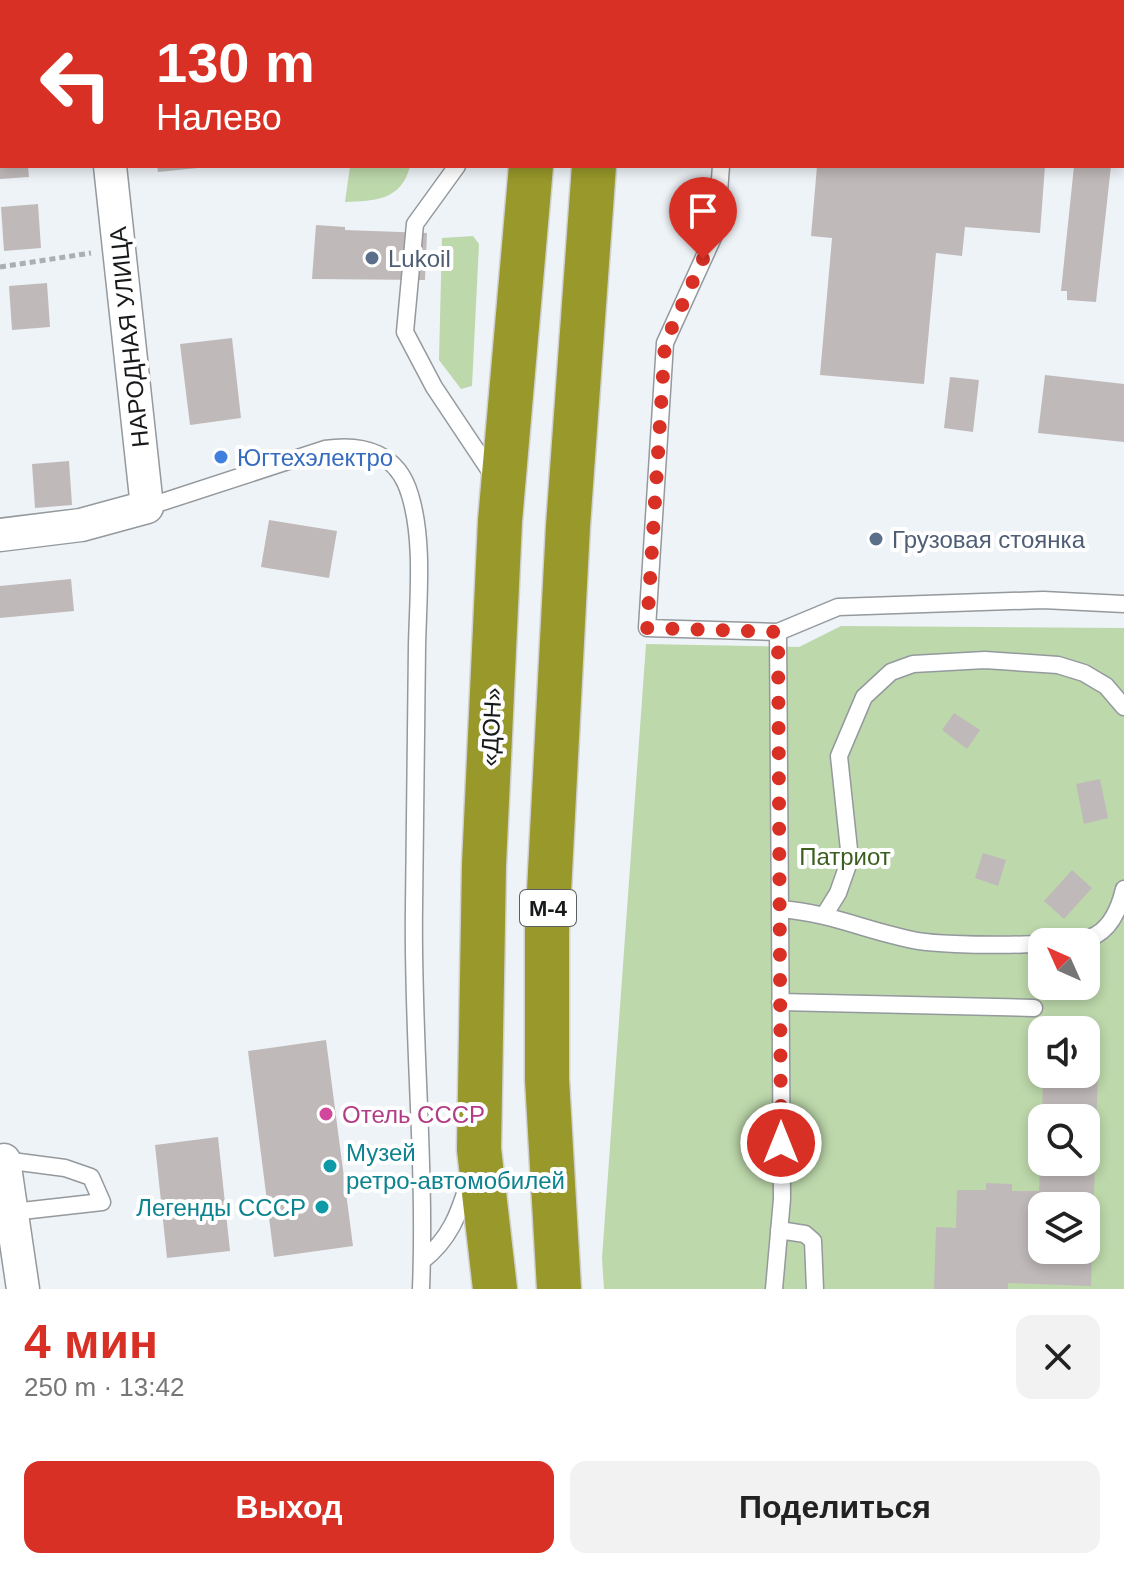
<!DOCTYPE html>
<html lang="ru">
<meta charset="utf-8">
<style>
:root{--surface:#fff;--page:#f2f2f2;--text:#222;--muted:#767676;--accent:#d93025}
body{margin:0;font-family:Arial,sans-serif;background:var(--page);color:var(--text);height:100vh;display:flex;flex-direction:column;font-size:30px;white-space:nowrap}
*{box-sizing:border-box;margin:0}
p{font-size:26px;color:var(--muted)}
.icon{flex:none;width:44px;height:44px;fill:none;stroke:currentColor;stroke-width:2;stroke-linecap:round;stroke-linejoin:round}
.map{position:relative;height:1289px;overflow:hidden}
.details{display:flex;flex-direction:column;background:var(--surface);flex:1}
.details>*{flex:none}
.top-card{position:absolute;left:0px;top:0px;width:1124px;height:168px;box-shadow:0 4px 12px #0003;background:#d93025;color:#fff;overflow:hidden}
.needle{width:52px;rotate:315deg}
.buttons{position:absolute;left:1028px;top:928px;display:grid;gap:16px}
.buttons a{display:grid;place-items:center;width:72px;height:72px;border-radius:16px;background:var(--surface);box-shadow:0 4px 12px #0003;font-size:40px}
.pin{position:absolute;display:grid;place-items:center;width:68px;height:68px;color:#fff;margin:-82px -34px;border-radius:50% 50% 50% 0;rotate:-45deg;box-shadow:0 0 8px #0007}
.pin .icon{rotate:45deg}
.me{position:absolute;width:88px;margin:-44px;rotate:0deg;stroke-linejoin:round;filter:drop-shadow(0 0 6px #0008)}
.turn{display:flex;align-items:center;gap:28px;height:168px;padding:0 24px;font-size:36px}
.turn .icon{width:104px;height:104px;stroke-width:2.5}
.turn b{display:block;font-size:56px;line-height:68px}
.round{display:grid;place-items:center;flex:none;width:84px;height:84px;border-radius:16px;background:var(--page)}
.summary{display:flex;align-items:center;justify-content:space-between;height:136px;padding:0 24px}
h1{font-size:48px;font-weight:700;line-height:60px;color:var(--accent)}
.primary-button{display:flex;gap:16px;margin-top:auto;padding:16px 24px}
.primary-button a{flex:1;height:92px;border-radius:16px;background:var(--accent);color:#fff;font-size:32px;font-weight:700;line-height:92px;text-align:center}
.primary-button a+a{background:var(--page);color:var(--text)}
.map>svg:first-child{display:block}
.green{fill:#bdd8ab;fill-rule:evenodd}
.building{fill:#c0b9b9;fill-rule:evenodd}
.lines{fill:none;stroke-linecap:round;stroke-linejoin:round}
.lane-casing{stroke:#94999d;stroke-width:19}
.street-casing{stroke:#94999d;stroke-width:35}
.highway-casing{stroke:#d1d1d1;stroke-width:47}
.path{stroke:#aaafb3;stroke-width:5;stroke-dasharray:6 4;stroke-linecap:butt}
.lane{stroke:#fff;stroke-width:16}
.street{stroke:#fff;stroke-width:32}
.highway{stroke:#98982b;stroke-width:44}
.route{stroke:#d93025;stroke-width:14;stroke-dasharray:0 25.2}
.service-dot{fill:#5c6f8a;stroke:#fff;stroke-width:3}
.shop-dot{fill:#3f7fe0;stroke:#fff;stroke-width:3}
.hotel-dot{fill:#d1479c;stroke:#fff;stroke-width:3}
.culture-dot{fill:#0f9aa8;stroke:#fff;stroke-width:3}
.labels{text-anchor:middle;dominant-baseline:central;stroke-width:8;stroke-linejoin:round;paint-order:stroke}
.shield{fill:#fff;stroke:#5d5e5f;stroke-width:2}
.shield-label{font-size:22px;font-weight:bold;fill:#17191b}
.service-label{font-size:24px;fill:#4e5e75;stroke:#fff;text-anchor:start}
.street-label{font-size:24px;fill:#17191b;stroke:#fff}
.shop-label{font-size:24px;fill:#366cbe;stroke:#fff;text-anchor:start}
.park-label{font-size:24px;fill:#3c5f1f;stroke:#fff}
.hotel-label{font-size:24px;fill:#b23c85;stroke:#fff;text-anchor:start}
.culture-label{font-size:24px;fill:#0d838f;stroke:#fff;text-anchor:start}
</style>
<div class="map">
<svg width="1124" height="1289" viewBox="0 0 1124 1289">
<rect width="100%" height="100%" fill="#eef3f8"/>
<path class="green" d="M 350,166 L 410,166 C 402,200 375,201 345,202 Z
M 473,236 L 479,244 L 472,386 L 461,389 L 439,360 L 442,238 Z
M 841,626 L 1124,628 L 1124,1289 L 604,1289 L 602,1258 L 646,644 L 799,647 ZM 1042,942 L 1086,942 L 1086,986 L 1042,986 ZM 1042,1030 L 1086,1030 L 1086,1074 L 1042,1074 ZM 1042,1118 L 1086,1118 L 1086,1162 L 1042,1162 ZM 1042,1206 L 1086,1206 L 1086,1250 L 1042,1250 Z"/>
<path class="building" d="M 0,166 L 28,166 L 29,177 L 0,179 Z
M 157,166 L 197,166 L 198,168 L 158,172 Z
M 817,166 L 1045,166 L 1040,233 L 965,227 L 962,256 L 936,253 L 924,384 L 820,375 L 832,238 L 811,236 Z
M 1074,166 L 1111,166 L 1096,302 L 1067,300 L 1067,291 L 1061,291 Z
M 38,204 L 41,248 L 4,251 L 1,207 Z
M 316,225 L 345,227 L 345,230 L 427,233 L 425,280 L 312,279 Z
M 47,283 L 50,327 L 12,330 L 9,286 Z
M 232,338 L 241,418 L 190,425 L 180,344 Z
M 1045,375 L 1124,384 L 1124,442 L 1038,433 Z
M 950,377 L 979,380 L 973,432 L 944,428 Z
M 69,461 L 72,505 L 35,508 L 32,464 Z
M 269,520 L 337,531 L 329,578 L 261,567 Z
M 71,579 L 74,611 L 0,618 L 0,586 Z
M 954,713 L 980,730 L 967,749 L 942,730 Z
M 1100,779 L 1108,818 L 1084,824 L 1076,784 Z
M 983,853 L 1006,860 L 998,886 L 975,878 Z
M 1072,870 L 1092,888 L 1064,919 L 1044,901 Z
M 1040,1018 L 1093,1020 L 1092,1039 L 1099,1039 L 1091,1286 L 1008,1283 L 1008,1289 L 934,1289 L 936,1227 L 956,1228 L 957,1190 L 986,1190 L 986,1183 L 1012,1184 L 1012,1191 L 1039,1191 L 1040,1162 L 1086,1162 L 1086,1118 L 1042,1118 L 1043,1074 L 1086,1074 L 1086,1030 L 1042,1030 L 1042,1044 L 1039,1044 ZM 1042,1206 L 1086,1206 L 1086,1250 L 1042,1250 Z
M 326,1040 L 353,1246 L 274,1257 L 248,1051 Z
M 218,1137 L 230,1251 L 167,1258 L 155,1145 Z"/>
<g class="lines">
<g class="lane-casing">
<path id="lane" d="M 457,166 L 415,224 L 405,332 L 434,387 L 494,477
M 721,166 L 716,231 L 665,343 L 647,628 L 778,632 L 838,607 L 1043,600 L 1124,604
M 147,507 L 325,449 C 363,443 398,453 410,495 C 424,541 418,598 417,646 C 416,733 415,820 414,907 C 412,1035 426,1161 421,1289
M 780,909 C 832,913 869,932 918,941 C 948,946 1071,948 1096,935 C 1112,926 1120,906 1124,889
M 825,914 L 838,893 L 850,859 L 839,756 L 864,697 L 891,672 L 913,664 L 985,660 L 1058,665 L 1084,673 L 1106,686 L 1124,707
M 780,1002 L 1034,1008
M 4,1160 L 65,1168 L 91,1177 L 102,1202 L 13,1212 Z
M 779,1230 L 805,1234 L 813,1241 L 815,1289
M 422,1261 C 450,1239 459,1214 469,1181
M 774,1289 L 782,1199 L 778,632"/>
</g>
<g class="street-casing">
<path id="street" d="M 89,0 L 90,2
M 0,535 L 81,525 L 147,507 L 110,166
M 4,1160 L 23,1289"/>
</g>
<g class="highway-casing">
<path id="highway" d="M 537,2 L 537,0
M 604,2 L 604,0
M 495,1289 L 479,1149 L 484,865 L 500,521 L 531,166
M 559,1289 L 547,1079 L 547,930 L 568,526 L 594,166"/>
</g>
<path class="path" d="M 0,267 L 91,253"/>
<use href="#lane" class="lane"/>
<use href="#street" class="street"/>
<use href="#highway" class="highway"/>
</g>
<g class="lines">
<path class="route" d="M 703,259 L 665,343 L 647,628 L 778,632 L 781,1143"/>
</g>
<g class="service-dot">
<circle cx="372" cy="258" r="8"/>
<circle cx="876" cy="539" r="8"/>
</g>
<circle class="shop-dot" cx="221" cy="457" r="8"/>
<circle class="hotel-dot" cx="326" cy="1114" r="8"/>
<g class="culture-dot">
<circle cx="330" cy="1166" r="8"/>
<circle cx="322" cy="1207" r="8"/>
</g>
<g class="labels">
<rect class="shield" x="520" y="890" width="56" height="36" rx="6"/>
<g class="shield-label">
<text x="548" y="908">М-4</text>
</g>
<g class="service-label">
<text x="388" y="258">Lukoil</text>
<text x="892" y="539">Грузовая стоянка</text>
</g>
<g class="street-label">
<text transform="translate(129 337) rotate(-96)">НАРОДНАЯ УЛИЦА</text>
<text transform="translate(491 727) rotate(-87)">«ДОН»</text>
</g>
<g class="shop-label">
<text x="237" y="457">Югтехэлектро</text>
</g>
<g class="park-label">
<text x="845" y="856">Патриот</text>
</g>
<g class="hotel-label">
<text x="342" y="1114">Отель СССР</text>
</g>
<g class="culture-label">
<text x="346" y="1152">Музей<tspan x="346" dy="28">ретро-автомобилей</tspan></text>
<text x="306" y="1207" text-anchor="end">Легенды СССР</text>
</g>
</g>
</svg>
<div class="buttons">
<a><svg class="needle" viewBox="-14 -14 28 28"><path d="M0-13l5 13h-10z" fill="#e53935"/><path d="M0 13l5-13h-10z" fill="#767676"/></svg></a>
<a><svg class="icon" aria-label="sound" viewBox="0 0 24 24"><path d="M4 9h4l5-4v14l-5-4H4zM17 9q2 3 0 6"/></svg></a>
<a><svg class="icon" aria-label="search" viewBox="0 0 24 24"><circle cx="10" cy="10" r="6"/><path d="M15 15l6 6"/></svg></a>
<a><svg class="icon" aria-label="layers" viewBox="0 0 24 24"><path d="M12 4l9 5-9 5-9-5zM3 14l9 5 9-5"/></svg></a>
</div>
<div class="pin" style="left:703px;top:259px;background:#d93025"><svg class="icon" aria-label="arrive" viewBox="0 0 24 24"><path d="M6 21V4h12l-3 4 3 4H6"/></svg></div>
<svg class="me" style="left:781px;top:1143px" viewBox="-20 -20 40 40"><circle r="17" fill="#d93025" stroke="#fff" stroke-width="3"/><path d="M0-11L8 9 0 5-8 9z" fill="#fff"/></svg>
<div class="top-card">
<div class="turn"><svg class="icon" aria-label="left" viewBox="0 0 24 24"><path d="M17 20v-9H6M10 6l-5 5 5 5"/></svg><div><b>130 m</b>Налево</div></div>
</div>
</div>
<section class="details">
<div class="summary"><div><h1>4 мин</h1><p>250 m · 13:42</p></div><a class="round"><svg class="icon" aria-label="close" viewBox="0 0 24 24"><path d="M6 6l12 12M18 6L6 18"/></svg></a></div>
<div class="primary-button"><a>Выход</a><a>Поделиться</a></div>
</section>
